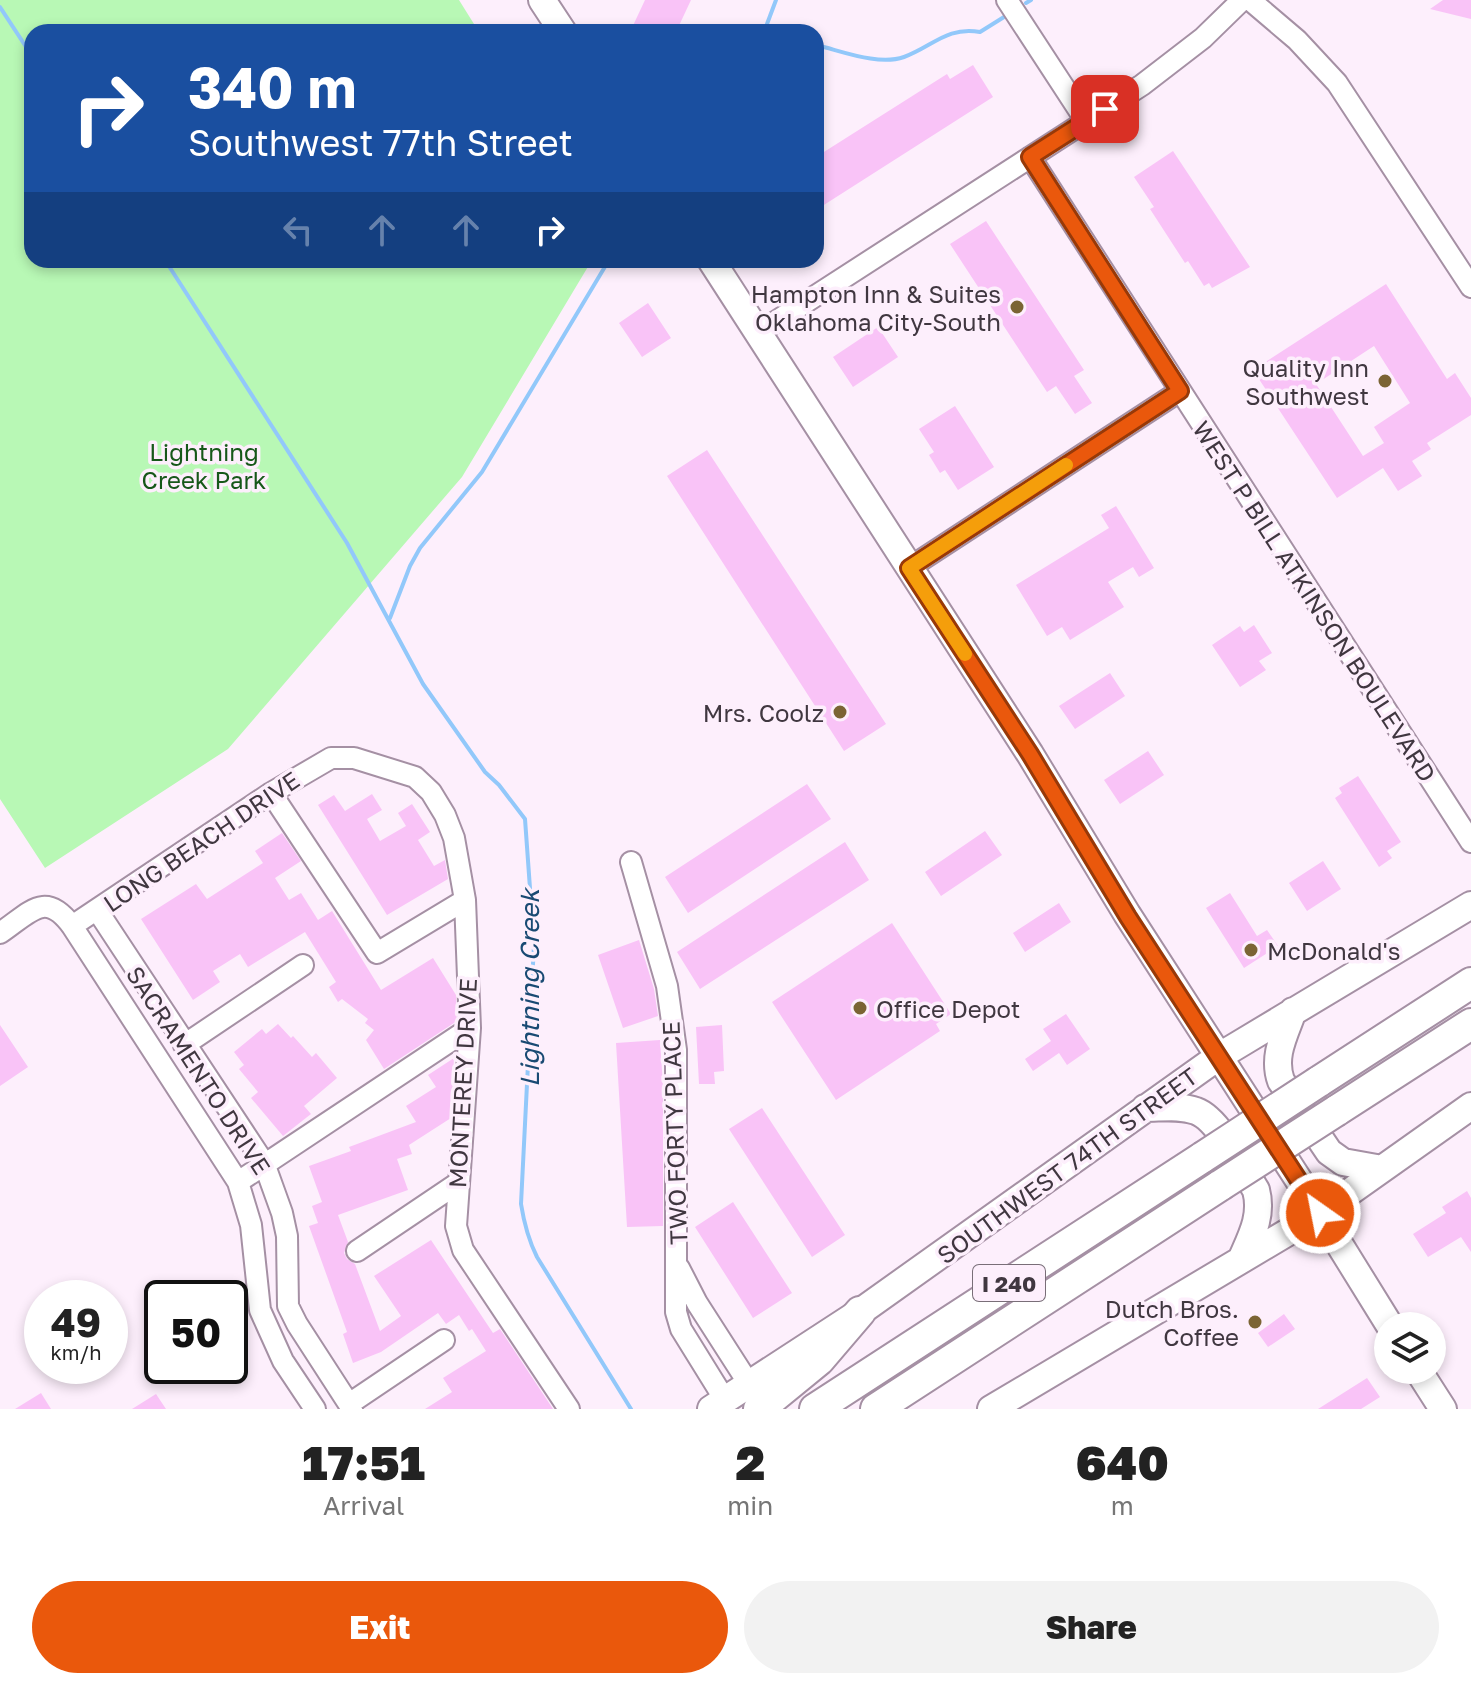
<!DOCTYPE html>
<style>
:root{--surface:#fff;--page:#f2f2f2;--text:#222;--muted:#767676;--accent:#ea580c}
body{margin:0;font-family:"Golos Text",sans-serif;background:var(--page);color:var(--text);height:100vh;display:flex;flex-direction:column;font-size:30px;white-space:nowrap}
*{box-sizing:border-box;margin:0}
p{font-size:26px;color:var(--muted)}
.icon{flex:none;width:44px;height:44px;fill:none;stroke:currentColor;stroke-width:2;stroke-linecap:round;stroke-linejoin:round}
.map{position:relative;height:1409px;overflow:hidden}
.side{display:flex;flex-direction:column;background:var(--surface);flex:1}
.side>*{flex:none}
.hud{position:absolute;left:24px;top:24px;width:800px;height:244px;border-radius:24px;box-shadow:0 4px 12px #0003;background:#1a4fa0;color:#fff;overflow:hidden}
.buttons{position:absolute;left:1374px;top:1312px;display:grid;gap:16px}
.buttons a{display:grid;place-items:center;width:72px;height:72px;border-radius:50%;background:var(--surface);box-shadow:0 4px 12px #0003;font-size:40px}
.speed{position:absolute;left:24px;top:1280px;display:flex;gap:16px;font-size:40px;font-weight:700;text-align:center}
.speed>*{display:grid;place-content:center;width:104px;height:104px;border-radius:50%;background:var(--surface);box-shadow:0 4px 12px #0003;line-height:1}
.speed small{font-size:20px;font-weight:400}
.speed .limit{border:4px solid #111;border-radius:12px;background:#fff;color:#111}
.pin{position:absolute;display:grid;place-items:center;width:68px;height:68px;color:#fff;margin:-34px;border-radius:16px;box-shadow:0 4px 12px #0006}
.me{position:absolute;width:88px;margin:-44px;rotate:327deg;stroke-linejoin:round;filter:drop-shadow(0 0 6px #0008)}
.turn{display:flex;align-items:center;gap:28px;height:168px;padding:0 32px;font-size:36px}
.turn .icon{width:104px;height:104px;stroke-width:2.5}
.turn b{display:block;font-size:56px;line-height:68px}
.lanes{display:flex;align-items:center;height:76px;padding:0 32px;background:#0003;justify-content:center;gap:40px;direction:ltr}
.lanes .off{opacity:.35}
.eta{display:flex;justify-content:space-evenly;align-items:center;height:136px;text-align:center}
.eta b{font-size:48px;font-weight:800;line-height:56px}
.action{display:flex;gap:16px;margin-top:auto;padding:16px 32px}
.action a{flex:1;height:92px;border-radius:48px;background:var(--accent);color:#fff;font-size:32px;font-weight:800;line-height:92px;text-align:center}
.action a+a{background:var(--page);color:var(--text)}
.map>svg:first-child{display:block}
.green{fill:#b8f8b5}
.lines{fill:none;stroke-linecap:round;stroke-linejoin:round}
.stream{stroke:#92c8fa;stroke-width:4}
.building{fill:#f9c3f7;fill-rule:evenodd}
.minor-casing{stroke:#a590a4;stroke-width:24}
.major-casing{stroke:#a590a4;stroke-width:30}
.highway-casing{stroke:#a590a4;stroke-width:34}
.minor{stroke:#fff;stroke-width:20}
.major{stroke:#fff;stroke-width:26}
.highway{stroke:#fff;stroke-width:30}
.highway-bridge-casing{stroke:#a590a4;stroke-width:34;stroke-linecap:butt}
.highway-bridge{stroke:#fff;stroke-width:30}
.route-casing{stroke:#983908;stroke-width:20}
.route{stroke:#ea580c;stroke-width:14}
.slow{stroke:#f59e0b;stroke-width:14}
.poi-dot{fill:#7b6434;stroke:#fdeffc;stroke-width:3}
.labels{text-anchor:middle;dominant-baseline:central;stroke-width:7;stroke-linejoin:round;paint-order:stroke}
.shield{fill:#fdeffc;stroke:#796e78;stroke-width:2}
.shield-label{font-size:22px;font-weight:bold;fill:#403740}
.poi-label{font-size:24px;fill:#403740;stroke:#fdeffc;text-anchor:end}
.park-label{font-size:24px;fill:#165819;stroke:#fdeffc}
.street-label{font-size:24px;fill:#403740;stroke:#fdeffc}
.water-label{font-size:26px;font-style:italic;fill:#194a73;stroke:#fdeffc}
</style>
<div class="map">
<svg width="1471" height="1409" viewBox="0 0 1471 1409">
<rect width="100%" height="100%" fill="#fdeffc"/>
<path class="green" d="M 0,0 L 459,0 L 479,32 L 32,32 L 32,260 L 592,260 L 462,477 L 228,749 L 45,868 L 0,799 Z"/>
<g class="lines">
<path class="stream" d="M 1026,3 L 1031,0
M 0,7 L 32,56
M 764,32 L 776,0
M 816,45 C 842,51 878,66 904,57 C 932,47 947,26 980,32 L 1004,17
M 165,260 L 347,543 L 423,684 L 485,772 L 499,785 L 525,819 L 534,944 L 521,1204 C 524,1223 528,1239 537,1257 L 631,1409
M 390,618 L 410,566 L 420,548 L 482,472 L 609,260"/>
</g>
<path class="building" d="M 645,0 L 691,0 L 676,32 L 630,32 Z
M 1443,0 L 1471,0 L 1471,19 L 1430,9 Z
M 973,65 L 993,97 L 816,210 L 816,157 L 947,74 L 950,79 Z
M 1173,151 L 1250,267 L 1212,288 L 1209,283 L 1204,286 L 1188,261 L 1185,263 L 1150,209 L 1154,207 L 1134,177 Z
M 986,221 L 1084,370 L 1074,376 L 1092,403 L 1075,414 L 1056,386 L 1047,392 L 950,244 Z
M 1386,284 L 1447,379 L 1455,373 L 1471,398 L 1471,415 L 1427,443 L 1431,449 L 1412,461 L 1422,476 L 1398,491 L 1383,468 L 1337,498 L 1253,370 ZM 1374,346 L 1410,403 L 1374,427 L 1384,443 L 1363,456 L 1316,384 Z
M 648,303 L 671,338 L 642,357 L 619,323 Z
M 878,327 L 898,357 L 853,387 L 833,357 Z
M 955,406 L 994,467 L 958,490 L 945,470 L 940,473 L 929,455 L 934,452 L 919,429 Z
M 707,450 L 886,724 L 844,751 L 667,476 Z
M 1116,506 L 1154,568 L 1139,577 L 1133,567 L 1108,582 L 1124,607 L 1070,640 L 1062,627 L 1047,636 L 1016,585 L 1109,528 L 1101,515 Z
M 1254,625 L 1272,653 L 1259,661 L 1266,670 L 1240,687 L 1212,645 L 1240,626 L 1244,632 Z
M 1110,673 L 1125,696 L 1075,729 L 1059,706 Z
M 1148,751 L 1164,775 L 1120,804 L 1104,780 Z
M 1358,776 L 1401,842 L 1387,851 L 1392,858 L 1379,867 L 1335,798 L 1342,793 L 1339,788 Z
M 807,784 L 831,819 L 688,913 L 665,877 Z
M 372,794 L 382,810 L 367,819 L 380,841 L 406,826 L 398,813 L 412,804 L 430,832 L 418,840 L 434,866 L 445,860 L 448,879 L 387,915 L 318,805 L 334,795 L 345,811 Z
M 985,831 L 1002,855 L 941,896 L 925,872 Z
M 282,833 L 301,861 L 275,878 L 289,900 L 301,893 L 318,920 L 332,911 L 381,990 L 433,958 L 456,995 L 457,1021 L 384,1069 L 366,1040 L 374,1030 L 365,1023 L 368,1019 L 342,999 L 338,1002 L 329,987 L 336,982 L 305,932 L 248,967 L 240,954 L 213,971 L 220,982 L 193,1000 L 141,919 L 196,884 L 207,899 L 263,863 L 255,851 Z
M 845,842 L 869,880 L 700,989 L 677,952 Z
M 1323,861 L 1341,889 L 1307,911 L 1289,883 Z
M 1230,893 L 1257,936 L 1267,930 L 1278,946 L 1244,968 L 1206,908 Z
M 1059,903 L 1071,922 L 1025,952 L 1013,933 Z
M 892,923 L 951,1014 L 936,1024 L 940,1031 L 836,1100 L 772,1002 Z
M 639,940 L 654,989 L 658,1016 L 623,1028 L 598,955 Z
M 1066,1014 L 1090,1049 L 1067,1065 L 1059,1053 L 1033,1071 L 1025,1059 L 1051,1041 L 1043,1029 Z
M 278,1024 L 291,1038 L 293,1036 L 312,1057 L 316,1053 L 337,1078 L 304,1106 L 311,1114 L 283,1136 L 251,1098 L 258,1092 L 239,1069 L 244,1065 L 234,1052 L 262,1029 L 266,1034 Z
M 0,1025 L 28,1067 L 0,1086 Z
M 722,1025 L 724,1071 L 714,1072 L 715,1084 L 699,1084 L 696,1027 Z
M 660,1040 L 663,1086 L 663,1226 L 627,1227 L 616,1043 Z
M 454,1058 L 451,1118 L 409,1145 L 412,1154 L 397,1159 L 408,1190 L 338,1215 L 348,1242 L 344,1253 L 347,1259 L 355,1264 L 380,1331 L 401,1316 L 374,1276 L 431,1240 L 493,1333 L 500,1329 L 553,1409 L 425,1409 L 452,1392 L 443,1378 L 486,1351 L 472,1329 L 469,1331 L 459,1315 L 446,1324 L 438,1313 L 381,1352 L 353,1363 L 343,1334 L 347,1332 L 309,1226 L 318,1223 L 312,1206 L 322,1202 L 309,1166 L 351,1151 L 349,1147 L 416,1122 L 406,1106 L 436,1087 L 428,1075 Z
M 762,1108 L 845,1235 L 812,1257 L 729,1129 Z
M 1467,1191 L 1471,1198 L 1471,1252 L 1461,1237 L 1428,1257 L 1413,1234 L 1446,1213 L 1442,1207 Z
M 733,1202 L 792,1293 L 753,1318 L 695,1227 Z
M 1284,1314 L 1295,1329 L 1268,1347 L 1258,1333 Z
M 1367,1378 L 1380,1397 L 1361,1409 L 1318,1409 Z
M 41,1393 L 51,1409 L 15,1409 Z
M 156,1394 L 166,1409 L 132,1409 Z"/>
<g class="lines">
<g class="minor-casing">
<path id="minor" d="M 1007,0 L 1086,121
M 1250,0 L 1297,40 L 1337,83 L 1471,287
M 1030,157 L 1471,842
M 758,333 L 1142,85 L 1203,38 L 1242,0
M 909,568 L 1180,391
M 271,793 L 377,953 L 465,900
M 631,862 L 667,986 L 676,1050 L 676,1312 L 681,1329 L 725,1400
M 97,910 L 264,1163 L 282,1213 L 287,1236 L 288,1306 L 297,1324 L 352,1409
M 72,926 L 271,793 L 331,758 L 354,758 L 415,777 L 431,792 L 445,815 L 454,838 L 465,900 L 470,1028 L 456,1226 L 463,1250 L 569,1409
M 0,933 C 31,912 45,890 72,926 L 238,1182 L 251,1225 L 260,1310 L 283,1361 L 315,1409
M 184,1045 L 303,965
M 238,1182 L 470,1028
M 357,1251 L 458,1183
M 679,1268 L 697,1303 L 749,1384
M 349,1404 L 444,1340"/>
</g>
<g class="major-casing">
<path id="major" d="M 542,0 L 563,32
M 711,260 L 1030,754 L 1127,914 L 1320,1213 L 1390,1326
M 1293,1011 C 1285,1034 1272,1056 1281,1081 L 1329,1152 L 1343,1162 L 1382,1169
M 1145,1108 C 1162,1108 1180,1105 1196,1111 C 1219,1119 1243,1169 1256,1190 C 1263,1216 1251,1237 1241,1260
M 1418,1370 L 1443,1409
M 711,1409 L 860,1312 L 1218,1057 L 1471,905
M 991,1409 L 1320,1213 L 1471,1106"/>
</g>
<g class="highway-casing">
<path id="highway" d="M 1318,1082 L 1471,983
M 1336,1111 L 1471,1024
M 759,1409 L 819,1360 L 860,1312
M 815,1409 L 1203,1157
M 876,1409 L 1221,1185"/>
</g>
<use href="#minor" class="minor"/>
<use href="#major" class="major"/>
<use href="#highway" class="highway"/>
<g class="highway-bridge-casing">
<path id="highway-bridge" d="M 1203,1157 L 1318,1082
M 1221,1185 L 1336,1111"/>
</g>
<use href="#highway-bridge" class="highway-bridge"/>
</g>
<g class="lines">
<g class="route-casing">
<path id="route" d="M 1105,109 L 1030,157 L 1180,391 L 909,568 L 1030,754 L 1128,917 L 1320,1213"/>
</g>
<use href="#route" class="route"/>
<path class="slow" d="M 965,654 L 909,568 L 1066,465"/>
</g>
<g class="poi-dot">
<circle cx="1017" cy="307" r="8"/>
<circle cx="1385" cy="381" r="8"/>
<circle cx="840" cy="712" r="8"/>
<circle cx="1251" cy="950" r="8"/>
<circle cx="860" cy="1008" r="8"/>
<circle cx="1255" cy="1322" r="8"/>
</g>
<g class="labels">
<rect class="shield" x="973" y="1265" width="72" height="36" rx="6"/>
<g class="shield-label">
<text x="1009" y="1283">I 240</text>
</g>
<g class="poi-label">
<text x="1001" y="293">Hampton Inn &amp; Suites<tspan x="1001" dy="28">Oklahoma City-South</tspan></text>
<text x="1369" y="367">Quality Inn<tspan x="1369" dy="28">Southwest</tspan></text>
<text x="824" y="712">Mrs. Coolz</text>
<text x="1267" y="950" text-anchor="start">McDonald's</text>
<text x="876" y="1008" text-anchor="start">Office Depot</text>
<text x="1239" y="1308">Dutch Bros.<tspan x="1239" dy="28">Coffee</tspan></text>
</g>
<g class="park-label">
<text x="204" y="451">Lightning<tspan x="204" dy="28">Creek Park</tspan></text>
</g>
<g class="street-label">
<text transform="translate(1315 601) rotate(57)">WEST P BILL ATKINSON BOULEVARD</text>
<text transform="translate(201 841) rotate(-34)">LONG BEACH DRIVE</text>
<text transform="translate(199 1070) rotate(57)">SACRAMENTO DRIVE</text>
<text transform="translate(462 1083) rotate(-87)">MONTEREY DRIVE</text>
<text transform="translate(674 1133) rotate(-92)">TWO FORTY PLACE</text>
<text transform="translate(1067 1165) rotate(-36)">SOUTHWEST 74TH STREET</text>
</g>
<g class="water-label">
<text transform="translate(529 988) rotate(-90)">Lightning Creek</text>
</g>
</g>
</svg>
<div class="buttons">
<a><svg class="icon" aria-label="layers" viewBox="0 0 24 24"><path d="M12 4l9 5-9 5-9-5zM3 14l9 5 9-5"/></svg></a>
</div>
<div class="speed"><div>49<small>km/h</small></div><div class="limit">50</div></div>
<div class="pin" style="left:1105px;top:109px;background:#d93025"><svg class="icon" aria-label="arrive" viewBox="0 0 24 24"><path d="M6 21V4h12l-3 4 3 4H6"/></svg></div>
<svg class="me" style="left:1320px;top:1213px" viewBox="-20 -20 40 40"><circle r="17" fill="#ea580c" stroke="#fff" stroke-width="3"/><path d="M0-11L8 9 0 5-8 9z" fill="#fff"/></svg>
<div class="hud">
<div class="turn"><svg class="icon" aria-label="right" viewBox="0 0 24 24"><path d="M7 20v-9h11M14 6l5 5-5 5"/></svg><div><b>340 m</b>Southwest 77th Street</div></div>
<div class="lanes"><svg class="icon off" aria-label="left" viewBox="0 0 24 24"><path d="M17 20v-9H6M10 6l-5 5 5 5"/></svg><svg class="icon off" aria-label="ahead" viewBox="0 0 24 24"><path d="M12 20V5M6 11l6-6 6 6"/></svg><svg class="icon off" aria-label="ahead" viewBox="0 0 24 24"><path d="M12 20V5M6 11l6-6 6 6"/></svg><svg class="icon" aria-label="right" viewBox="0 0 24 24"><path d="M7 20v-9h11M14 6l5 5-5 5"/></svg></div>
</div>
</div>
<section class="side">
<div class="eta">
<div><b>17:51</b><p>Arrival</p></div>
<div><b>2</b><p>min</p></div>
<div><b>640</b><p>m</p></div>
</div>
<div class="action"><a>Exit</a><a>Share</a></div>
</section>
